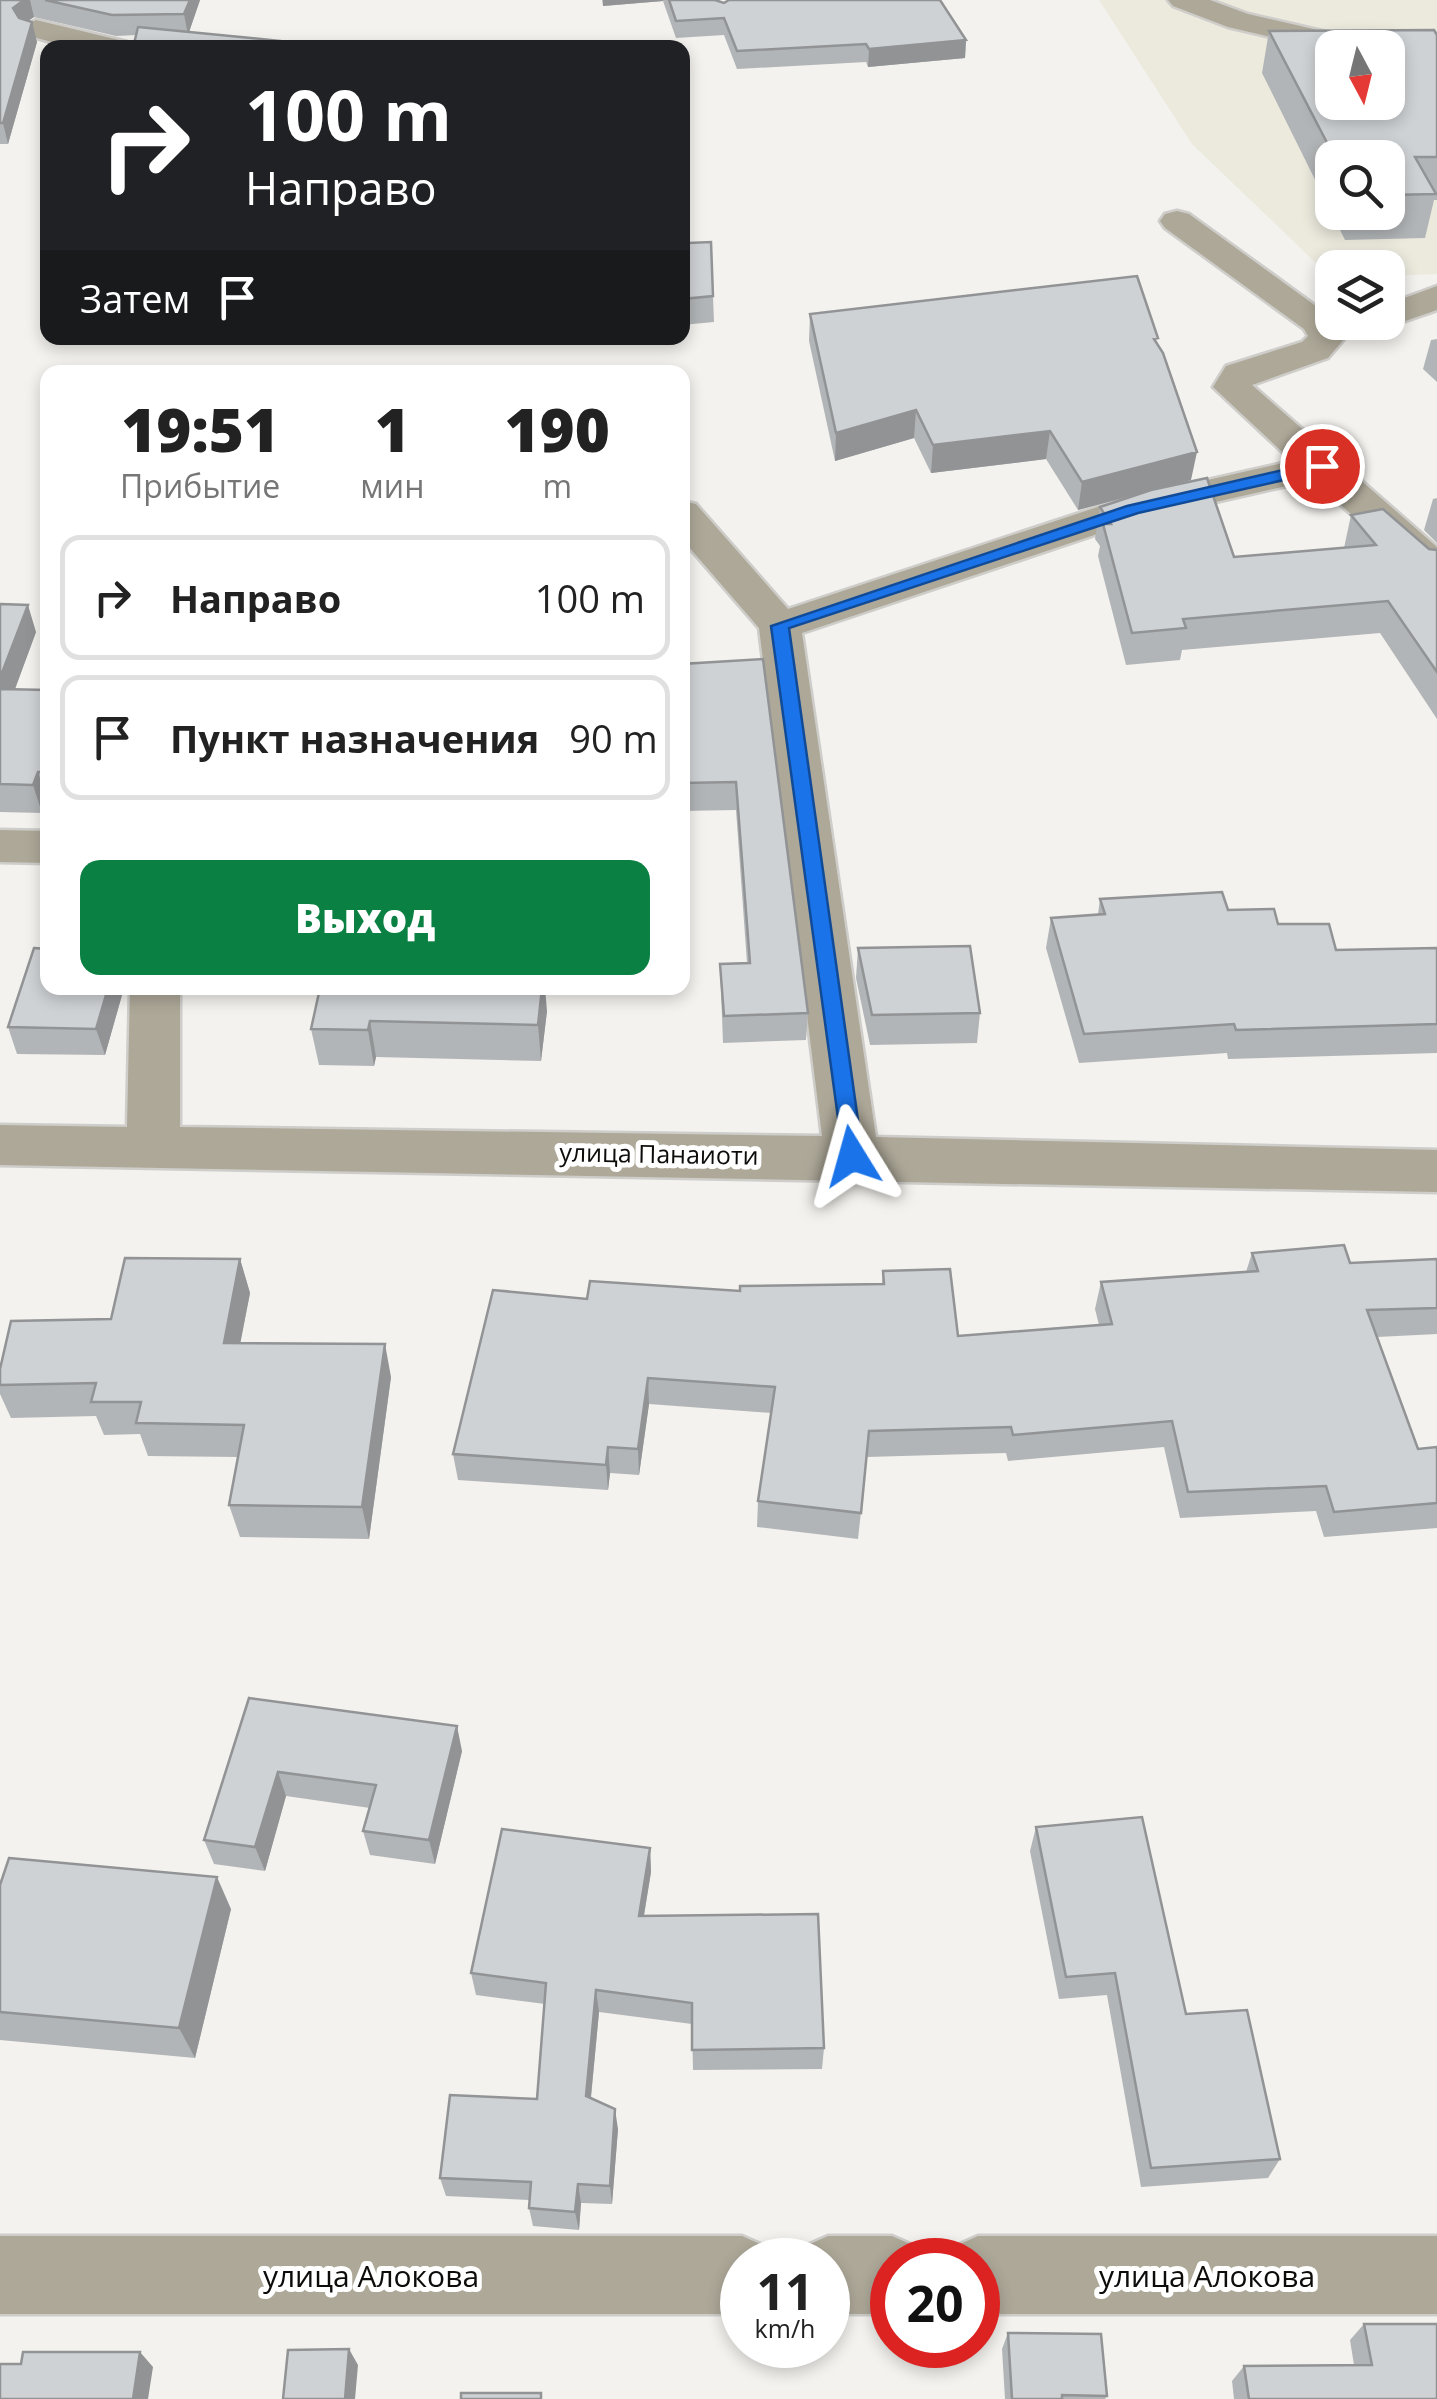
<!DOCTYPE html>
<html lang="ru">
<meta charset="utf-8">
<style>
:root{--surface:#fff;--page:#f2f2f2;--text:#222;--muted:#767676;--line:#e0e0e0;--accent:#0b8043}
body{margin:0;font-family:"Open Sans",sans-serif;background:var(--page);color:var(--text);height:100vh;display:flex;flex-direction:column;font-size:38px;white-space:nowrap}
*{box-sizing:border-box;margin:0}
p{font-size:32px;color:var(--muted)}
.icon{flex:none;width:55px;height:55px;fill:none;stroke:currentColor;stroke-width:2;stroke-linecap:round;stroke-linejoin:round}
.map{position:relative;flex:1;overflow:hidden}
.details{position:absolute;left:40px;top:365px;width:650px;height:630px;display:flex;flex-direction:column;background:var(--surface);border-radius:20px;box-shadow:0 5px 15px #0003}
.details>*{flex:none}
.hud{position:absolute;left:40px;top:40px;width:650px;height:305px;border-radius:20px;box-shadow:0 5px 15px #0003;background:#202124;color:#fff;overflow:hidden}
.needle{width:65px;rotate:173deg}
.buttons{position:absolute;left:1315px;top:30px;display:grid;gap:20px}
.buttons a{display:grid;place-items:center;width:90px;height:90px;border-radius:20px;background:var(--surface);box-shadow:0 5px 15px #0003;font-size:50px}
.speed{position:absolute;left:720px;top:2238px;display:flex;gap:20px;font-size:50px;font-weight:700;text-align:center}
.speed>*{display:grid;place-content:center;width:130px;height:130px;border-radius:50%;background:var(--surface);box-shadow:0 5px 15px #0003;line-height:1}
.speed small{font-size:25px;font-weight:400}
.speed .limit{border:15px solid #d22;background:#fff;color:#111}
.pin{position:absolute;display:grid;place-items:center;width:85px;height:85px;color:#fff;margin:-42px;border:5px solid #fff;border-radius:50%;box-shadow:0 2px 10px #0007}
.me{position:absolute;width:110px;margin:-55px;rotate:352deg;stroke-linejoin:round;filter:drop-shadow(0 0 8px #0008)}
.turn{display:flex;align-items:center;gap:35px;height:210px;padding:0 40px;font-size:45px}
.turn .icon{width:130px;height:130px;stroke-width:2.5}
.turn b{display:block;font-size:70px;line-height:85px}
.then{display:flex;align-items:center;height:95px;padding:0 40px;background:#0003;gap:20px;font-size:38px}
.eta{display:flex;justify-content:space-evenly;align-items:center;height:170px;text-align:center}
.eta b{font-size:60px;font-weight:800;line-height:70px}
.action{display:flex;gap:20px;margin-top:auto;padding:20px 40px}
.action a{flex:1;height:115px;border-radius:20px;background:var(--accent);color:#fff;font-size:40px;font-weight:800;line-height:115px;text-align:center}
ul{padding:0;list-style:none}
li{display:flex;align-items:center;gap:30px;height:125px;margin:0 20px 15px;padding:0 20px;border:5px solid var(--line);border-radius:20px}
li div{flex:1}
li b{display:block;font-size:38px}
li em{font-style:normal}
.map>svg:first-child{display:block}
.built{fill:#ece9dd;fill-rule:evenodd}
.lines{fill:none;stroke-linecap:round;stroke-linejoin:round}
.minor-casing{stroke:#cecdca;stroke-width:5}
.minor{fill:#ada898;fill-rule:evenodd}
.wall{fill:#b2b5b7;fill-rule:evenodd}
.shaded-wall{fill:#919395}
.building{fill:#cfd2d5;stroke:#919395;stroke-width:2.5;fill-rule:evenodd}
.route{fill:#1a73e8;stroke:#114b97;stroke-width:2.5}
.labels{text-anchor:middle;dominant-baseline:central;stroke-width:10;stroke-linejoin:round;paint-order:stroke}
.street-label{font-size:25px;fill:#0d0c0b;stroke:#fff}
.near-street-label{font-size:30px;fill:#0d0c0b;stroke:#fff}
</style>
<div class="map">
<svg width="1437" height="2399" viewBox="0 0 1437 2399">
<rect width="100%" height="100%" fill="#f3f2ee"/>
<path class="built" d="M 1099,0 L 1437,0 L 1437,274 L 1388,276 L 1388,268 L 1332,270 L 1316,263 L 1192,144 ZM 1332,48 L 1388,48 L 1388,102 L 1332,102 ZM 1332,158 L 1388,158 L 1388,212 L 1332,212 Z"/>
<g class="lines">
<g class="minor-casing">
<path id="minor" d="M 1168,0 L 1210,0 L 1248,14 L 1370,42 L 1374,48 L 1332,48 L 1332,51 L 1228,27 L 1173,6 Z
M 36,20 L 127,42 L 131,48 L 75,48 L 25,35 L 21,29 Z
M 1177,211 L 1189,214 L 1338,322 L 1345,338 L 1328,358 L 1252,385 L 1437,547 L 1437,581 L 1422,578 L 1313,480 L 1145,518 L 802,633 L 876,1137 L 1437,1150 L 1437,1192 L 0,1165 L 0,1125 L 127,1127 L 130,988 L 180,988 L 180,1127 L 822,1136 L 759,628 L 682,539 L 682,501 L 696,504 L 788,609 L 1119,500 L 1292,461 L 1213,387 L 1226,366 L 1302,342 L 1308,336 L 1304,329 L 1165,228 L 1160,221 L 1165,214 Z
M 1437,286 L 1437,310 L 1388,327 L 1374,322 L 1388,322 L 1388,304 Z
M 0,830 L 48,831 L 48,863 L 0,862 Z
M 0,2236 L 742,2236 L 769,2248 L 775,2260 L 742,2260 L 742,2314 L 0,2314 Z
M 828,2236 L 892,2236 L 919,2248 L 925,2260 L 892,2260 L 892,2314 L 828,2314 L 828,2260 L 795,2260 L 801,2248 Z
M 978,2236 L 1437,2236 L 1437,2314 L 978,2314 L 978,2260 L 945,2260 L 951,2248 Z"/>
</g>
<use href="#minor" class="minor"/>
</g>
<path class="wall" d="M 0,0 L 200,0 L 189,32 L 281,41 L 282,48 L 133,48 L 136,35 L 116,36 L 34,17 L 28,21 L 37,42 L 8,144 L 0,144 Z
M 602,0 L 715,0 L 724,3 L 966,40 L 965,58 L 868,67 L 866,62 L 737,69 L 724,35 L 676,38 L 663,1 L 603,6 Z
M 1269,31 L 1437,35 L 1437,200 L 1434,200 L 1425,238 L 1345,240 L 1262,73 ZM 1332,158 L 1388,158 L 1388,212 L 1332,212 Z
M 682,220 L 688,243 L 713,296 L 714,322 L 682,325 Z
M 810,314 L 1157,344 L 1191,480 L 1155,489 L 1234,557 L 1344,548 L 1351,515 L 1429,549 L 1437,550 L 1437,719 L 1380,633 L 1182,650 L 1180,660 L 1126,665 L 1098,556 L 1100,546 L 1095,539 L 1100,507 L 1149,491 L 1078,510 L 1046,459 L 931,473 L 914,438 L 835,461 L 809,341 Z
M 1437,339 L 1437,382 L 1423,369 L 1431,340 Z
M 1437,498 L 1437,543 L 1424,530 L 1433,499 Z
M 0,604 L 36,632 L 15,689 L 48,690 L 48,799 L 46,799 L 42,813 L 0,812 Z
M 763,659 L 808,1013 L 806,1040 L 723,1043 L 720,964 L 747,963 L 736,810 L 682,811 L 682,664 Z
M 1100,899 L 1228,910 L 1278,924 L 1336,950 L 1437,948 L 1437,1053 L 1228,1059 L 1227,1053 L 1079,1063 L 1046,948 L 1051,918 L 1098,914 Z
M 858,948 L 980,1013 L 977,1043 L 870,1045 L 856,978 Z
M 48,988 L 124,988 L 105,1055 L 17,1054 L 8,1027 Z
M 320,988 L 547,1011 L 541,1061 L 376,1057 L 374,1066 L 319,1065 L 311,1029 Z
M 1252,1253 L 1350,1263 L 1437,1259 L 1437,1334 L 1377,1337 L 1418,1449 L 1437,1447 L 1437,1528 L 1324,1537 L 1316,1511 L 1180,1518 L 1164,1447 L 1008,1461 L 1006,1453 L 867,1457 L 858,1539 L 757,1527 L 758,1501 L 771,1413 L 649,1404 L 639,1475 L 610,1473 L 608,1490 L 458,1480 L 453,1454 L 587,1299 L 882,1284 L 883,1271 L 958,1336 L 1099,1325 L 1095,1309 L 1101,1282 L 1246,1272 Z
M 240,1259 L 250,1293 L 240,1343 L 391,1377 L 369,1539 L 240,1537 L 229,1505 L 238,1457 L 148,1456 L 140,1434 L 104,1435 L 96,1416 L 11,1418 L 0,1394 L 0,1369 Z
M 249,1698 L 462,1751 L 435,1864 L 370,1855 L 363,1831 L 370,1808 L 286,1796 L 265,1871 L 214,1864 L 204,1840 Z
M 1036,1827 L 1186,2014 L 1280,2159 L 1268,2178 L 1141,2187 L 1107,1995 L 1059,1999 L 1030,1851 Z
M 650,1848 L 651,1872 L 644,1916 L 824,2048 L 822,2069 L 693,2070 L 692,2024 L 599,2012 L 591,2098 L 618,2129 L 612,2204 L 581,2203 L 579,2230 L 533,2226 L 529,2208 L 529,2200 L 446,2196 L 440,2178 L 537,2099 L 545,2004 L 476,1995 L 471,1973 Z
M 0,1885 L 231,1909 L 195,2058 L 0,2040 Z
M 1364,2324 L 1437,2399 L 1234,2399 L 1232,2381 L 1244,2366 L 1354,2365 L 1350,2340 Z
M 1008,2333 L 1107,2396 L 1105,2399 L 1005,2399 L 1002,2349 Z"/>
<path class="shaded-wall" d="M 24,0 L 30,0 L 34,17 L 17,28 L 13,8 Z
M 190,0 L 200,0 L 188,35 L 184,14 Z
M 603,0 L 663,0 L 663,1 L 603,6 Z
M 32,22 L 37,42 L 8,144 L 3,123 Z
M 966,40 L 965,58 L 868,67 L 869,49 Z
M 916,410 L 914,438 L 835,461 L 836,433 Z
M 1050,431 L 1046,459 L 931,473 L 933,445 Z
M 1197,452 L 1191,480 L 1078,510 L 1082,482 Z
M 28,605 L 36,632 L 5,716 L 0,701 L 0,678 Z
M 38,772 L 46,799 L 42,813 L 33,785 Z
M 108,988 L 124,988 L 105,1055 L 96,1029 Z
M 542,988 L 545,988 L 547,1011 L 541,1061 L 538,1025 Z
M 370,1021 L 376,1057 L 374,1066 L 368,1030 Z
M 240,1259 L 250,1293 L 234,1376 L 224,1343 Z
M 385,1344 L 391,1377 L 369,1539 L 362,1507 Z
M 648,1378 L 649,1404 L 639,1475 L 638,1449 Z
M 608,1447 L 610,1473 L 608,1490 L 606,1465 Z
M 457,1726 L 462,1751 L 435,1864 L 429,1840 Z
M 278,1772 L 286,1796 L 265,1871 L 255,1847 Z
M 650,1848 L 651,1872 L 640,1938 L 639,1916 Z
M 217,1877 L 231,1909 L 195,2058 L 179,2028 Z
M 596,1990 L 599,2012 L 589,2116 L 586,2096 Z
M 615,2109 L 618,2129 L 612,2204 L 610,2186 Z
M 578,2184 L 581,2203 L 579,2230 L 575,2212 Z
M 349,2349 L 358,2365 L 355,2399 L 345,2399 Z
M 140,2352 L 153,2367 L 148,2399 L 133,2399 Z"/>
<path class="building" d="M 0,0 L 24,0 L 13,8 L 19,18 L 32,22 L 3,123 L 0,123 Z
M 45,0 L 190,0 L 184,14 L 112,15 Z
M 669,0 L 715,0 L 724,3 L 729,0 L 940,0 L 966,40 L 869,49 L 866,44 L 737,51 L 724,18 L 676,21 Z
M 138,27 L 281,41 L 279,48 L 133,48 Z
M 1434,30 L 1437,35 L 1437,157 L 1415,157 L 1436,194 L 1388,195 L 1388,158 L 1335,158 L 1269,31 ZM 1332,48 L 1388,48 L 1388,102 L 1332,102 Z
M 682,220 L 688,243 L 711,242 L 713,296 L 682,299 Z
M 1137,276 L 1158,338 L 1154,339 L 1163,353 L 1197,452 L 1082,482 L 1050,431 L 933,445 L 916,410 L 836,433 L 810,314 Z
M 1207,478 L 1234,557 L 1376,545 L 1351,515 L 1383,509 L 1429,549 L 1437,550 L 1437,672 L 1388,601 L 1183,619 L 1186,628 L 1132,633 L 1103,524 L 1111,524 L 1100,507 L 1151,490 Z
M 0,604 L 28,605 L 0,678 Z
M 763,659 L 808,1013 L 724,1016 L 720,964 L 750,963 L 736,782 L 682,783 L 682,664 Z
M 0,689 L 48,690 L 48,772 L 38,772 L 33,785 L 0,784 Z
M 1222,892 L 1228,910 L 1274,909 L 1278,924 L 1329,924 L 1336,950 L 1437,948 L 1437,1024 L 1236,1030 L 1234,1024 L 1084,1034 L 1051,918 L 1105,914 L 1100,899 Z
M 970,946 L 980,1013 L 872,1015 L 858,948 Z
M 34,948 L 48,949 L 48,988 L 108,988 L 96,1029 L 8,1027 Z
M 320,988 L 542,988 L 538,1025 L 370,1021 L 368,1030 L 311,1029 Z
M 1344,1245 L 1350,1263 L 1437,1259 L 1437,1308 L 1367,1310 L 1418,1449 L 1437,1447 L 1437,1503 L 1334,1512 L 1326,1486 L 1188,1492 L 1172,1421 L 1013,1435 L 1011,1427 L 869,1431 L 861,1513 L 758,1501 L 775,1387 L 648,1378 L 638,1449 L 608,1447 L 606,1465 L 453,1454 L 493,1290 L 587,1299 L 590,1281 L 740,1291 L 740,1286 L 884,1284 L 883,1271 L 950,1269 L 958,1336 L 1112,1324 L 1101,1282 L 1258,1271 L 1252,1253 Z
M 125,1258 L 240,1259 L 224,1343 L 385,1344 L 362,1507 L 229,1505 L 244,1425 L 136,1423 L 141,1402 L 91,1402 L 96,1383 L 0,1385 L 0,1369 L 11,1321 L 111,1319 Z
M 249,1698 L 457,1726 L 429,1840 L 363,1831 L 376,1785 L 278,1772 L 255,1847 L 204,1840 Z
M 1142,1817 L 1186,2014 L 1247,2010 L 1280,2159 L 1151,2168 L 1115,1973 L 1066,1977 L 1036,1827 Z
M 502,1829 L 650,1848 L 639,1916 L 818,1914 L 824,2048 L 692,2050 L 692,2003 L 596,1990 L 586,2096 L 615,2109 L 610,2186 L 578,2184 L 575,2212 L 529,2208 L 531,2182 L 440,2178 L 450,2095 L 537,2099 L 546,1983 L 471,1973 Z
M 9,1858 L 217,1877 L 179,2028 L 0,2012 L 0,1885 Z
M 1364,2324 L 1437,2324 L 1437,2399 L 1249,2399 L 1244,2366 L 1372,2365 Z
M 1008,2333 L 1101,2334 L 1107,2396 L 1062,2395 L 1062,2399 L 1012,2399 Z
M 349,2349 L 345,2399 L 283,2399 L 288,2350 Z
M 23,2352 L 140,2352 L 133,2399 L 0,2399 L 0,2364 L 21,2364 Z
M 461,2393 L 541,2393 L 541,2399 L 461,2399 Z"/>
<path class="route" d="M 1322,461 L 1328,463 L 1328,470 L 1138,513 L 789,628 L 863,1156 L 860,1162 L 844,1162 L 771,626 L 1127,506 Z"/>
<g class="labels">
<g class="street-label">
<text transform="translate(659 1153) rotate(1)">улица Панаиоти</text>
</g>
<g class="near-street-label">
<text x="371" y="2275">улица Алокова</text>
<text x="1207" y="2275">улица Алокова</text>
</g>
</g>
</svg>
<div class="buttons">
<a><svg class="needle" viewBox="-14 -14 28 28"><path d="M0-13l5 13h-10z" fill="#e53935"/><path d="M0 13l5-13h-10z" fill="#767676"/></svg></a>
<a><svg class="icon" aria-label="search" viewBox="0 0 24 24"><circle cx="10" cy="10" r="6"/><path d="M15 15l6 6"/></svg></a>
<a><svg class="icon" aria-label="layers" viewBox="0 0 24 24"><path d="M12 4l9 5-9 5-9-5zM3 14l9 5 9-5"/></svg></a>
</div>
<div class="speed"><div>11<small>km/h</small></div><div class="limit">20</div></div>
<div class="pin" style="left:1322px;top:466px;background:#d93025"><svg class="icon" aria-label="arrive" viewBox="0 0 24 24"><path d="M6 21V4h12l-3 4 3 4H6"/></svg></div>
<svg class="me" style="left:852px;top:1156px" viewBox="-20 -20 40 40"><path d="M0-17L14 15 0 8-14 15z" fill="#1a73e8" stroke="#fff" stroke-width="4"/></svg>
<div class="hud">
<div class="turn"><svg class="icon" aria-label="right" viewBox="0 0 24 24"><path d="M7 20v-9h11M14 6l5 5-5 5"/></svg><div><b>100 m</b>Направо</div></div>
<div class="then">Затем<svg class="icon" aria-label="arrive" viewBox="0 0 24 24"><path d="M6 21V4h12l-3 4 3 4H6"/></svg></div>
</div>
<section class="details">
<div class="eta">
<div><b>19:51</b><p>Прибытие</p></div>
<div><b>1</b><p>мин</p></div>
<div><b>190</b><p>m</p></div>
</div>
<ul>
<li><svg class="icon" aria-label="right" viewBox="0 0 24 24"><path d="M7 20v-9h11M14 6l5 5-5 5"/></svg><div><b>Направо</b></div><em>100 m</em></li>
<li><svg class="icon" aria-label="arrive" viewBox="0 0 24 24"><path d="M6 21V4h12l-3 4 3 4H6"/></svg><div><b>Пункт назначения</b></div><em>90 m</em></li>
</ul>
<div class="action"><a>Выход</a></div>
</section>
</div>
